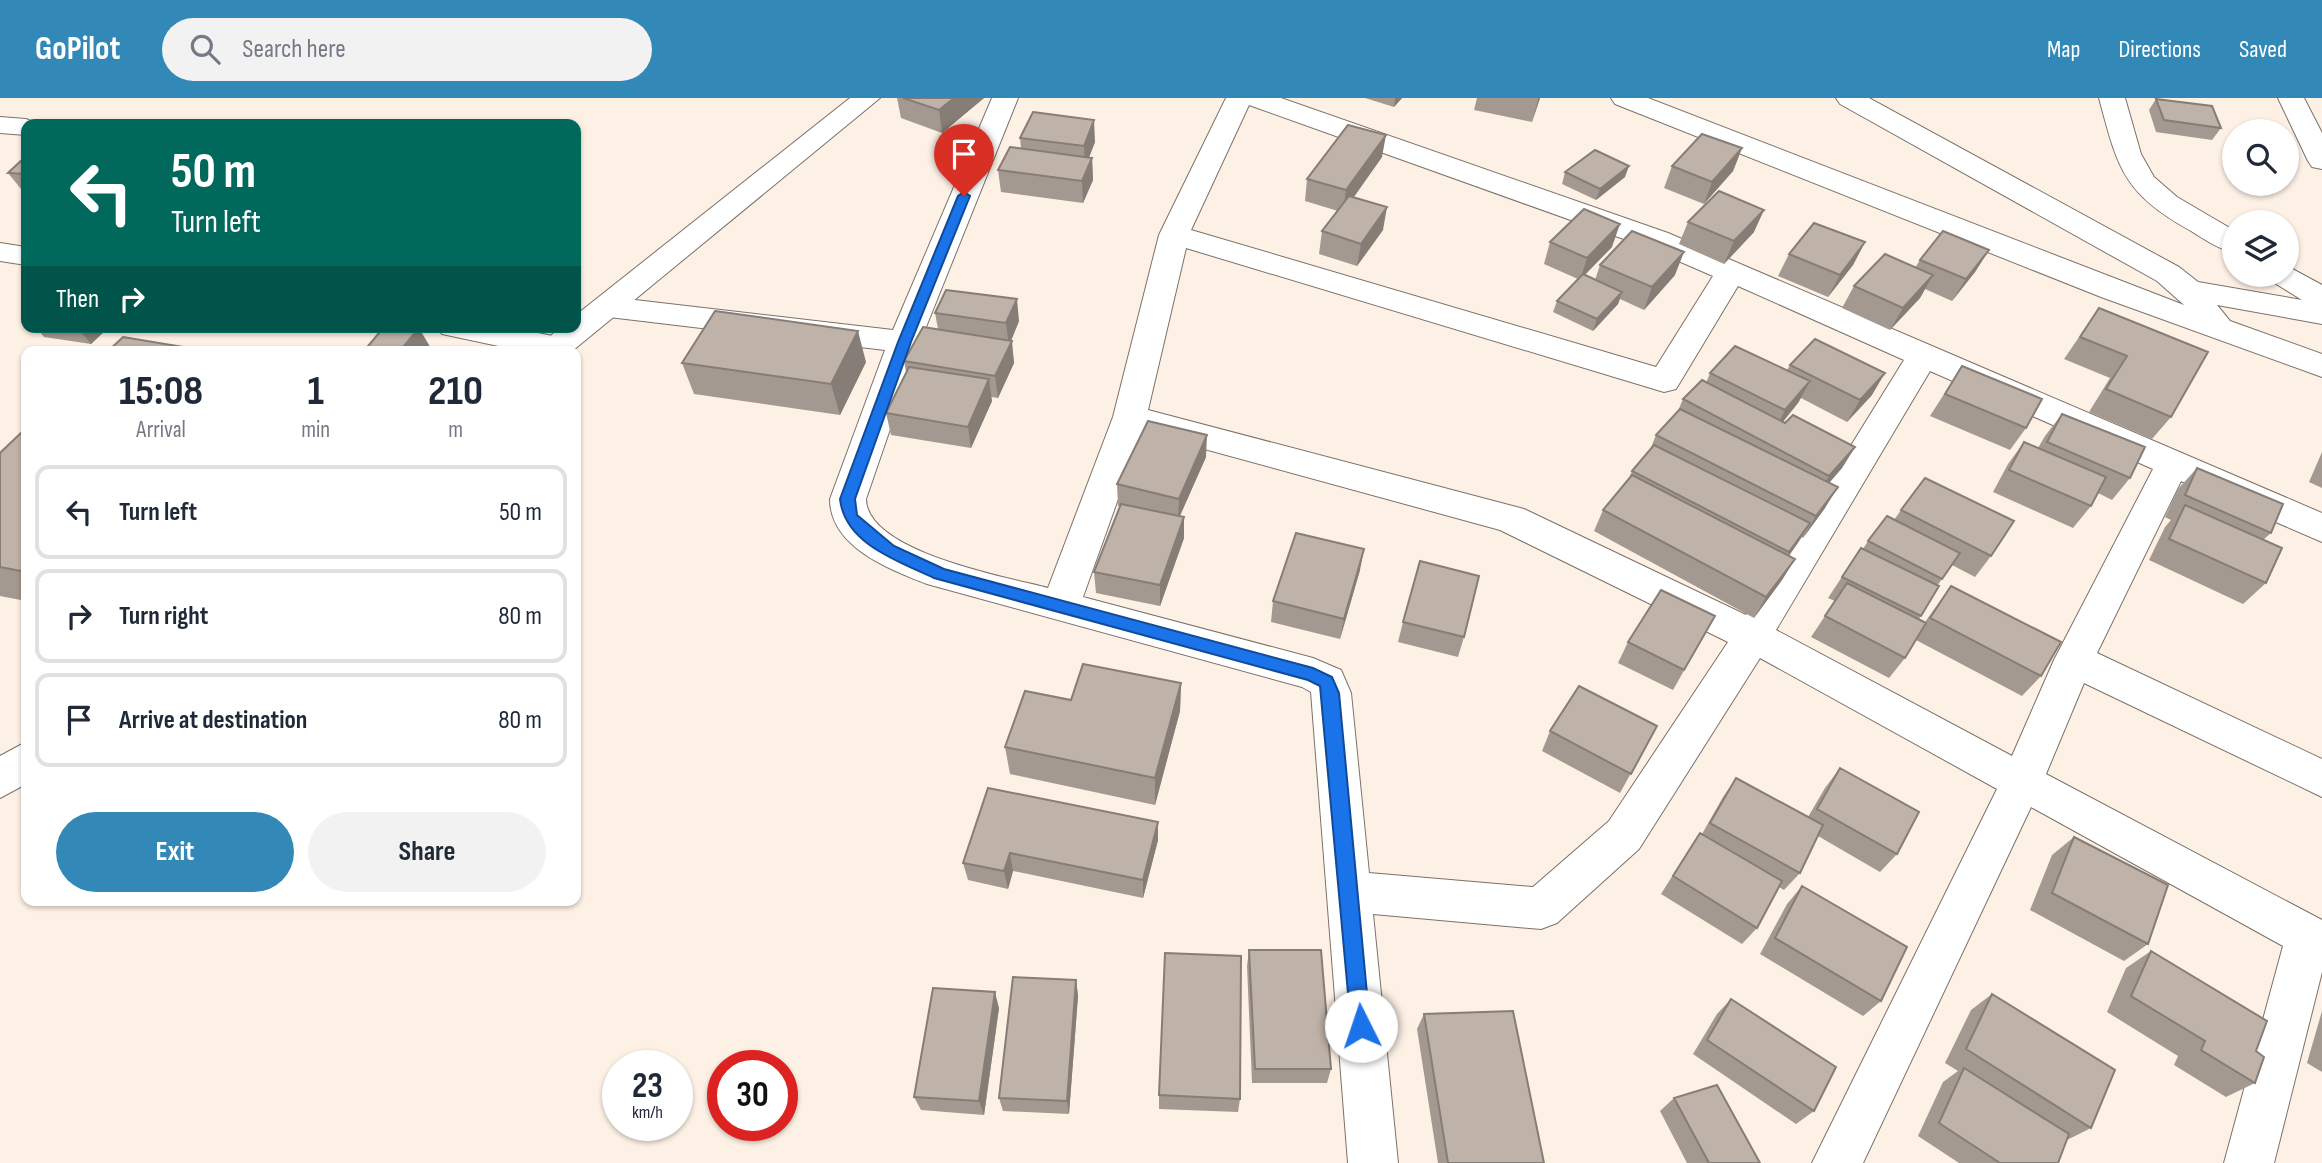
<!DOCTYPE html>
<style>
:root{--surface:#fff;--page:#f2f2f3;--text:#1f2937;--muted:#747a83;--line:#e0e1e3;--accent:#3289b7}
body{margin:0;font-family:"Sofia Sans Condensed",sans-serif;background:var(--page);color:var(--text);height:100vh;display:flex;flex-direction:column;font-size:26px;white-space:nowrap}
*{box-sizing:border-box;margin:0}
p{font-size:23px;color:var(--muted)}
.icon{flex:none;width:38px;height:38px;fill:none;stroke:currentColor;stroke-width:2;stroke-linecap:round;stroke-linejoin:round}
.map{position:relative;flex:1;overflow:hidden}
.panel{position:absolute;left:21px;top:248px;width:560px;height:560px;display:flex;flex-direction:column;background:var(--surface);border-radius:14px;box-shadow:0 2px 5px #0004}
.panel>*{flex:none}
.top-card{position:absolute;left:21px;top:21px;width:560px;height:214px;border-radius:14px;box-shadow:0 2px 5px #0004;background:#00695c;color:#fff;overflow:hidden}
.tools{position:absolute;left:2222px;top:21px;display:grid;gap:14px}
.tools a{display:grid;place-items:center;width:77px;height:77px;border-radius:50%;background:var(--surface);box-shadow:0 2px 5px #0004;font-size:35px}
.speed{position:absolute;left:602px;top:952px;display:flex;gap:14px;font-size:35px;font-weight:700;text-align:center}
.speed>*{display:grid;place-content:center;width:91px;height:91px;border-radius:50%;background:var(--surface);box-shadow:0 2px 5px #0004;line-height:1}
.speed small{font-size:18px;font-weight:400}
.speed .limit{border:10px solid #d22;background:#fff;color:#111}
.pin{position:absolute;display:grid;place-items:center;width:60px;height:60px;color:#fff;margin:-72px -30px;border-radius:50% 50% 50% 0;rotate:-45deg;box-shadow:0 0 7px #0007}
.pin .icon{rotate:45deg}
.me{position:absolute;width:77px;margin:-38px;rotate:356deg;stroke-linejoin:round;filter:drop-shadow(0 0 5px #0008)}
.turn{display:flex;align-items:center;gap:24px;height:147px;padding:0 35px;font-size:32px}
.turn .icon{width:91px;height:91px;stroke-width:2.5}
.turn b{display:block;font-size:49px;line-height:60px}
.then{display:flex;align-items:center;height:66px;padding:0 35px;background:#0003;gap:14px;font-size:26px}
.eta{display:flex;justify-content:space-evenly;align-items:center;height:119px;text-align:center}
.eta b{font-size:42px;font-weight:700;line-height:49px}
.cta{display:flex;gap:14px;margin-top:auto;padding:14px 35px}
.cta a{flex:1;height:80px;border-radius:42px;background:var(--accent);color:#fff;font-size:28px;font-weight:700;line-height:80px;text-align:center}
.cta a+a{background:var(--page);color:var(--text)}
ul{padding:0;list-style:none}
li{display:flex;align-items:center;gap:21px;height:94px;margin:0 14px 10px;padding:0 21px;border:4px solid var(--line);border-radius:14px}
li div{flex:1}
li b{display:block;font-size:26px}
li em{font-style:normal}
header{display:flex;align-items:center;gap:42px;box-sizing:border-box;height:98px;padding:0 35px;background:var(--accent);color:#fff}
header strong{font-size:33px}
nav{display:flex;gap:38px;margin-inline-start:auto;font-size:24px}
.search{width:490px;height:63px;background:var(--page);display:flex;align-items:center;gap:18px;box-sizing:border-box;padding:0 24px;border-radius:38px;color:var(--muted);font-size:26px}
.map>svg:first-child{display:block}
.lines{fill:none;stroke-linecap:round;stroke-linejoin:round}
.minor-casing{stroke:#7d7168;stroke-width:2}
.secondary-casing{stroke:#7d7168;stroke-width:2}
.minor{fill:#fff;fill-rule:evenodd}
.secondary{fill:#fff;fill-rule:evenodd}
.wall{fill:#a49990}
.shaded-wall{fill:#867d76}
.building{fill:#bfb2a8;stroke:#867d76;stroke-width:2}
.route{fill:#1a73e8;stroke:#114b97;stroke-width:2}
</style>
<header>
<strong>GoPilot</strong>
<div class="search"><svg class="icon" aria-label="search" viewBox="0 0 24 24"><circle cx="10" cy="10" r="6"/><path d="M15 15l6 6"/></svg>Search here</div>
<nav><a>Map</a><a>Directions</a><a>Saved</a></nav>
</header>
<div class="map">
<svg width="2322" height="1065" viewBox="0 0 2322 1065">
<rect width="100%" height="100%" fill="#fdf0e5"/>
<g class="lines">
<g class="minor-casing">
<path id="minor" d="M 992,0 L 1018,0 L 920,244 L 866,401 C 867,454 1006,479 1048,490 L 1113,319 L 1159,137 L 1226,0 L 1281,0 L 1668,135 L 2322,415 L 2322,444 L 2181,383 L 2097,555 L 2322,661 L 2322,699 L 2084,585 L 2046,676 L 2322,822 L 2322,874 L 2274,1065 L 2224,1065 L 2283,848 L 2031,709 L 1863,1065 L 1812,1065 L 1997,691 L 1760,560 L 1639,751 L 1557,825 L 1541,831 L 1373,816 L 1398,1065 L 1348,1065 L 1311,594 L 1302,589 L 927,486 C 889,471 830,449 830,401 L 885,252 L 609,219 L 598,216 L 593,209 L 598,202 L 609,199 L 893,232 ZM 1249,7 L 1646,149 L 1713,178 L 1656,269 L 1191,132 ZM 1186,150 L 1664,294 L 1676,291 L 1738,188 L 1904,262 L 1746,517 L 1524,411 L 1148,312 ZM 1930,273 L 2153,371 L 2054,562 L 2012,658 L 1776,532 ZM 1142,334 L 1500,432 L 1728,544 L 1609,723 L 1533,789 L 1369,775 L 1351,595 L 1341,572 L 1313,560 L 1083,499 Z
M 1611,0 L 1648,0 L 2184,207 L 2157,183 L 1840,6 L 1836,0 L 1869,0 L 2179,169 L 2198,184 L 2302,202 L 2273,184 L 2269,177 L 2287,177 L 2287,168 L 2322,187 L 2322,226 L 2217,207 L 2230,223 L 2322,256 L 2322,279 L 2101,199 L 1615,6 Z
M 2099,0 L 2125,0 L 2141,56 L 2154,79 L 2177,99 L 2235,133 L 2235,155 C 2219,151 2205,142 2191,133 C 2123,95 2118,71 2099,0 Z
M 2278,0 L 2304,0 L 2322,35 L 2322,71 L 2312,69 L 2308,63 Z
M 0,19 L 26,21 L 38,26 L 26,26 L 26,37 L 0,35 Z
M 0,145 L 26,149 L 26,167 L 0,163 Z
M 437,229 L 509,229 L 567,241 L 572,249 L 569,254 L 526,254 L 442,236 Z"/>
</g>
<g class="secondary-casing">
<path id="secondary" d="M 850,0 L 880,0 L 571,254 L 534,254 L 560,229 L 576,229 L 576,217 Z
M 26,644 L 26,686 L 0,700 L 0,658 Z"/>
</g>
<use href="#minor" class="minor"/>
<use href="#secondary" class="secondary"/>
</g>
<path class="wall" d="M 897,0 L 984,0 L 942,35 L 901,20 Z
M 1365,0 L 1402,0 L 1394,9 Z
M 1477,0 L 1540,0 L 1532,24 L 1474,12 Z
M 2156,1 L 2221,30 L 2212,42 L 2156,34 L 2149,12 Z
M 1020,40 L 1095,44 L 1089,59 L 1092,60 L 1093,82 L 1083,105 L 1001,94 L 998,72 L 1021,50 Z
M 1742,50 L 1733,73 L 1704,106 L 1664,90 L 1672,68 Z
M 26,58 L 26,97 L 8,75 Z
M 1382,59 L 1354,99 L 1383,132 L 1357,168 L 1319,156 L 1322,133 L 1338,113 L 1305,103 L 1307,81 Z
M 1565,74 L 1625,79 L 1596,102 L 1562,86 Z
M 1688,124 L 1754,134 L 1724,166 L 1679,146 Z
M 1550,144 L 1612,149 L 1584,177 L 1595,182 L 1600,167 L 1675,177 L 1644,212 L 1620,201 L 1618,206 L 1593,233 L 1553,214 L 1557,203 L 1578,181 L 1544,166 Z
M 1865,144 L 1853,167 L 1828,199 L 1778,178 L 1789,156 Z
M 1989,152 L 1975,174 L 1952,203 L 1925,191 L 1920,200 L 1890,232 L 1842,210 L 1854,188 L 1915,170 L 1920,162 Z
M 2099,210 L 2171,319 L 2152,341 L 2089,314 L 2110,280 L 2064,261 Z
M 935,215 L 1019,223 L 1011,242 L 1014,265 L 998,300 L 991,299 L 992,303 L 971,350 L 891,337 L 886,315 L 906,274 L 904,263 L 938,231 Z
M 36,229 L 109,229 L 91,246 L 44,239 Z
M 866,264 L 840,317 L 694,296 L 682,265 Z
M 1790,267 L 1872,297 L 1847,324 L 1801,300 L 1798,305 L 1783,324 L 1855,349 L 1842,370 L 1830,384 L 1825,410 L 1803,440 L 1802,439 L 1789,458 L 1795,461 L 1782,482 L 1754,520 L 1594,433 L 1603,412 L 1628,383 L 1632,373 L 1650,352 L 1656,337 L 1678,313 L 1683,301 L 1706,285 L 1710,275 L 1787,272 Z
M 1962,268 L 2026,330 L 2010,352 L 1930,318 Z
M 2062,316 L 2130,380 L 2112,402 L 2098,395 L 2091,408 L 2073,430 L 1993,394 L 2008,366 L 2024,344 L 2038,350 L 2045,338 Z
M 26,330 L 26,503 L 0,498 L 0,355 Z
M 2322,354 L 2322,390 L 2309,384 Z
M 1206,359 L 1180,418 L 1184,440 L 1160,508 L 1096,495 L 1094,474 L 1120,408 L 1118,408 L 1117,386 Z
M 2197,370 L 2271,435 L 2263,442 L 2266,485 L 2243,506 L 2149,462 L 2165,429 L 2171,422 L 2165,419 L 2178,391 Z
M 1901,412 L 1991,458 L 1975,479 L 1952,467 L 1937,488 L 1919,521 L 1925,524 L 1951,488 L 2041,578 L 2022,598 L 1916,542 L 1905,560 L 1889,580 L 1811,539 L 1835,503 L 1828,500 L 1861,450 L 1863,451 L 1868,443 L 1894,422 Z
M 1360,472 L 1340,541 L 1271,524 L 1273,503 Z
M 1715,518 L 1673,592 L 1618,565 L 1628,544 Z
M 1403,524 L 1464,539 L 1458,559 L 1398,544 Z
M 1181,585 L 1180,613 L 1155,707 L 1010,676 L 1005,649 Z
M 1657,628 L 1620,695 L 1542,653 L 1550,633 Z
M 1840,670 L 1897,756 L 1880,774 L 1818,738 L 1800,775 L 1784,792 L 1779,789 L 1757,830 L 1742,846 L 1661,796 L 1688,753 L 1700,735 L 1702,736 L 1723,699 L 1736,680 L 1808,719 L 1825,690 Z
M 1158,724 L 1158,742 L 1143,800 L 1013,773 L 1008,791 L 968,782 L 963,765 Z
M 2074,739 L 2148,846 L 2124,863 L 2030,812 L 2052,757 Z
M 1802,788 L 1881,903 L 1863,918 L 1760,856 L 1787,806 Z
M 1249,852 L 1331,971 L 1327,985 L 1252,985 L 1247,868 Z
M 2151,853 L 2256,953 L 2255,985 L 2226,999 L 2174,967 L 2178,958 L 2107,914 L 2126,870 Z
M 1076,882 L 1078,898 L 1069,1016 L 1003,1013 L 999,1000 Z
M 1992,896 L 2091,1030 L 2067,1042 L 2058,1065 L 1959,1065 L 1918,1038 L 1943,984 L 1958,973 L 1945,965 L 1971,912 Z
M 1731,901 L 1814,1013 L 1796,1026 L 1693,956 L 1717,916 Z
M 999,910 L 984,1017 L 921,1012 L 914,999 Z
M 2322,913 L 2322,974 L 2307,965 Z
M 1424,916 L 1544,1065 L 1438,1065 L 1417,931 Z
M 1159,997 L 1240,1001 L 1238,1014 L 1159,1011 Z
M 1674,1000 L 1760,1065 L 1687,1065 L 1660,1013 Z"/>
<path class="shaded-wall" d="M 954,0 L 984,0 L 942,35 L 939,12 Z
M 1395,0 L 1402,0 L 1394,9 Z
M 1538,0 L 1540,0 L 1532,24 L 1538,2 Z
M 1094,22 L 1095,44 L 1085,70 L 1084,48 Z
M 1386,37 L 1382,59 L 1343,114 L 1346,92 Z
M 1742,50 L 1733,73 L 1704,106 L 1712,84 Z
M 1092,60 L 1093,82 L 1083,105 L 1082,83 Z
M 1629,68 L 1625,79 L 1596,102 L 1600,91 Z
M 1387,109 L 1383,132 L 1357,168 L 1361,146 Z
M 1764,112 L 1754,134 L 1724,166 L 1734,143 Z
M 1620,126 L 1612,149 L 1580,182 L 1587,160 Z
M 1865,144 L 1853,167 L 1828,199 L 1840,177 Z
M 1989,152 L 1975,174 L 1952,203 L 1966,181 Z
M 1684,154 L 1675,177 L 1644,212 L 1652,189 Z
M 1933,177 L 1920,200 L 1890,232 L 1903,210 Z
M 1622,194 L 1618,206 L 1593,233 L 1597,221 Z
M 1017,201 L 1019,223 L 1009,248 L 1006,225 Z
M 77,229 L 109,229 L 91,246 Z
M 419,230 L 432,252 L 431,254 L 399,254 Z
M 858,233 L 866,264 L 840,317 L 831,286 Z
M 1012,243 L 1014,265 L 998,300 L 995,278 Z
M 1885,275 L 1872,297 L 1847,324 L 1860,302 Z
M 989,281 L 992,303 L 971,350 L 968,329 Z
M 1810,283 L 1798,305 L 1774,334 L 1785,312 Z
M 1207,337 L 1206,359 L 1178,422 L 1179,401 Z
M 1855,349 L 1842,370 L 1816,400 L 1829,378 Z
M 1838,389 L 1825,410 L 1803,440 L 1816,418 Z
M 1184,419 L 1184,440 L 1160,508 L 1160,487 Z
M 1810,425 L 1797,446 L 1776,475 L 1789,454 Z
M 1364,451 L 1360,472 L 1340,541 L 1344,521 Z
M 1795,461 L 1782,482 L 1754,520 L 1766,499 Z
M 1181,585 L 1180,613 L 1155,707 L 1155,680 Z
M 1158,724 L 1158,742 L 1143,800 L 1143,782 Z
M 1010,755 L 1013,773 L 1008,791 L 1004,773 Z
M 1076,882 L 1078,898 L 1069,1016 L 1067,1003 Z
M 995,894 L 999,910 L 984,1017 L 979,1003 Z"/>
<path class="building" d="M 903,0 L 954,0 L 939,12 Z
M 2156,1 L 2212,8 L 2221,30 L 2164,22 Z
M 1033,14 L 1094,22 L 1084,48 L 1020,40 Z
M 1348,27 L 1386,37 L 1346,92 L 1307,81 Z
M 1702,36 L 1742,50 L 1712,84 L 1672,68 Z
M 1010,49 L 1092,60 L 1082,83 L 998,72 Z
M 1595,52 L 1629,68 L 1600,91 L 1565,74 Z
M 26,58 L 26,76 L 8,75 Z
M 1719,93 L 1764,112 L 1734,143 L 1688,124 Z
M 1349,98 L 1387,109 L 1361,146 L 1322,133 Z
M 1584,111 L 1620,126 L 1587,160 L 1550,144 Z
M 1814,125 L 1865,144 L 1840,177 L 1789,156 Z
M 1632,133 L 1684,154 L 1652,189 L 1600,167 Z
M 1943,133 L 1989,152 L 1966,181 L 1920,162 Z
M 1885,156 L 1933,177 L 1903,210 L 1854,188 Z
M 1583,176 L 1622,194 L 1597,221 L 1557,203 Z
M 946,192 L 1017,201 L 1006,225 L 935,215 Z
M 2099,210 L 2208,254 L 2171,319 L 2106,291 L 2127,258 L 2080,239 Z
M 715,213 L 858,233 L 831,286 L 682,265 Z
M 384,229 L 417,229 L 419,230 L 399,254 L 363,254 Z
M 923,229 L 1012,243 L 995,278 L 904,263 Z
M 123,239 L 213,254 L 107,254 Z
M 1815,241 L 1885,275 L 1860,302 L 1790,267 Z
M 1735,248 L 1810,283 L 1785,312 L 1710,275 Z
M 1962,268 L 2042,301 L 2026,330 L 1945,296 Z
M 909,269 L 989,281 L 968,329 L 886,315 Z
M 1702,282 L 1785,325 L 1793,317 L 1855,349 L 1829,378 L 1683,301 Z
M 1680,311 L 1838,389 L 1816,418 L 1656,337 Z
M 2062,316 L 2145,349 L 2130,380 L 2047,344 Z
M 1148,323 L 1207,337 L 1179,401 L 1117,386 Z
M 26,330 L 26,474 L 0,469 L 0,355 Z
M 2024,344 L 2106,379 L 2091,408 L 2009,372 Z
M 1654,347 L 1810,425 L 1789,454 L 1632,373 Z
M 2197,370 L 2283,406 L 2271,435 L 2185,397 Z
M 1632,377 L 1795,461 L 1766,499 L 1603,412 Z
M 1925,380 L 2014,423 L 1991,458 L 1901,412 Z
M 1121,406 L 1184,419 L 1160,487 L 1094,474 Z
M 2185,407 L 2282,450 L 2266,485 L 2169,441 Z
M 1887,418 L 1960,455 L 1942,481 L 1868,443 Z
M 1296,435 L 1364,451 L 1344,521 L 1273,503 Z
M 1861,450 L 1939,488 L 1921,518 L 1842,479 Z
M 1420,463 L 1479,478 L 1464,539 L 1403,524 Z
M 1847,485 L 1926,525 L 1905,560 L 1825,518 Z
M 1951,488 L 2061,544 L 2041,578 L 1930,520 Z
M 1661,492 L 1715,518 L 1684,572 L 1628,544 Z
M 1083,566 L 1181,585 L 1155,680 L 1005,649 L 1025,593 L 1071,602 Z
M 1579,588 L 1657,628 L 1631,676 L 1550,633 Z
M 1840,670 L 1919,714 L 1897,756 L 1817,711 Z
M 1736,680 L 1823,727 L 1800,775 L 1710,725 Z
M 988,690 L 1158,724 L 1143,782 L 1010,755 L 1004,773 L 963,765 Z
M 1700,735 L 1782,783 L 1757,830 L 1673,778 Z
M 2074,739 L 2168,787 L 2148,846 L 2052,795 Z
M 1802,788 L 1907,849 L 1881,903 L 1775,840 Z
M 1249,852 L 1321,852 L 1331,971 L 1255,971 Z
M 2151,853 L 2267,923 L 2256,953 L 2264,959 L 2255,985 L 2201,952 L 2205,943 L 2131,898 Z
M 1165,855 L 1241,858 L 1240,1001 L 1159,997 Z
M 1013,879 L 1076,882 L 1067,1003 L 999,1000 Z
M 933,890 L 995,894 L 979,1003 L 914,999 Z
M 1992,896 L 2115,972 L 2091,1030 L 1966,951 Z
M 1731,901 L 1836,969 L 1814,1013 L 1707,942 Z
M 1513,913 L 1544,1065 L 1448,1065 L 1424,916 Z
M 1964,970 L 2069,1036 L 2058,1065 L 2000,1065 L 1939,1025 Z
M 1717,987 L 1760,1065 L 1709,1065 L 1674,1000 Z"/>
<path class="route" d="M 964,94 L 970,98 L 911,244 L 855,401 L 857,417 L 894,448 L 944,471 L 1313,570 L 1332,579 L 1339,595 L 1370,928 L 1368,935 L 1361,937 L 1354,935 L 1351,928 L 1320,588 L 1308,582 L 934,480 C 898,463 845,446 840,401 L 898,244 L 958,98 Z"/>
</svg>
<div class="tools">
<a><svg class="icon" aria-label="search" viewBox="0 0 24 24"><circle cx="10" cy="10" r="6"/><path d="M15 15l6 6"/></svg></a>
<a><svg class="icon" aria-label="layers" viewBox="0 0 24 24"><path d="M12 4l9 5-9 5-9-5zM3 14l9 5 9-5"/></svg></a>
</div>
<div class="speed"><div>23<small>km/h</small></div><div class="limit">30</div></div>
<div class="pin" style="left:964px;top:98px;background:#d93025"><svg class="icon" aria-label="arrive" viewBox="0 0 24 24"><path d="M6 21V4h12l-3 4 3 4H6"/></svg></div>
<svg class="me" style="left:1361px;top:928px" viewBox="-20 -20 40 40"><circle r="19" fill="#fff"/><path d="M0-13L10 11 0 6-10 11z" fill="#1a73e8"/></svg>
<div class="top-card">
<div class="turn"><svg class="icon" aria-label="left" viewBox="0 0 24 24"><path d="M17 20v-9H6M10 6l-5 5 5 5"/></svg><div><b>50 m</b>Turn left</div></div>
<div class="then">Then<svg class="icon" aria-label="right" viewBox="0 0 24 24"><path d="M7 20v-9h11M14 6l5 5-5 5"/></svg></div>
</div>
<section class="panel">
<div class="eta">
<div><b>15:08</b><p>Arrival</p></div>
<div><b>1</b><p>min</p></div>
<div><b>210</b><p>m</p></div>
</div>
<ul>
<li><svg class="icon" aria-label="left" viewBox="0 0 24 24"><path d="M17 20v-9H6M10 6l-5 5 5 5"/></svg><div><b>Turn left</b></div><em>50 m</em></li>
<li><svg class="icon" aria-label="right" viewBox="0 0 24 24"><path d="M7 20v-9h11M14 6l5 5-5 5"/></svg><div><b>Turn right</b></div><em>80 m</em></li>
<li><svg class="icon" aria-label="arrive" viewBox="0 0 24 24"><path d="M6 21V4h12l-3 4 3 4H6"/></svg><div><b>Arrive at destination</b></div><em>80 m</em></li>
</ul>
<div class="cta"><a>Exit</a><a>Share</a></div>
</section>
</div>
